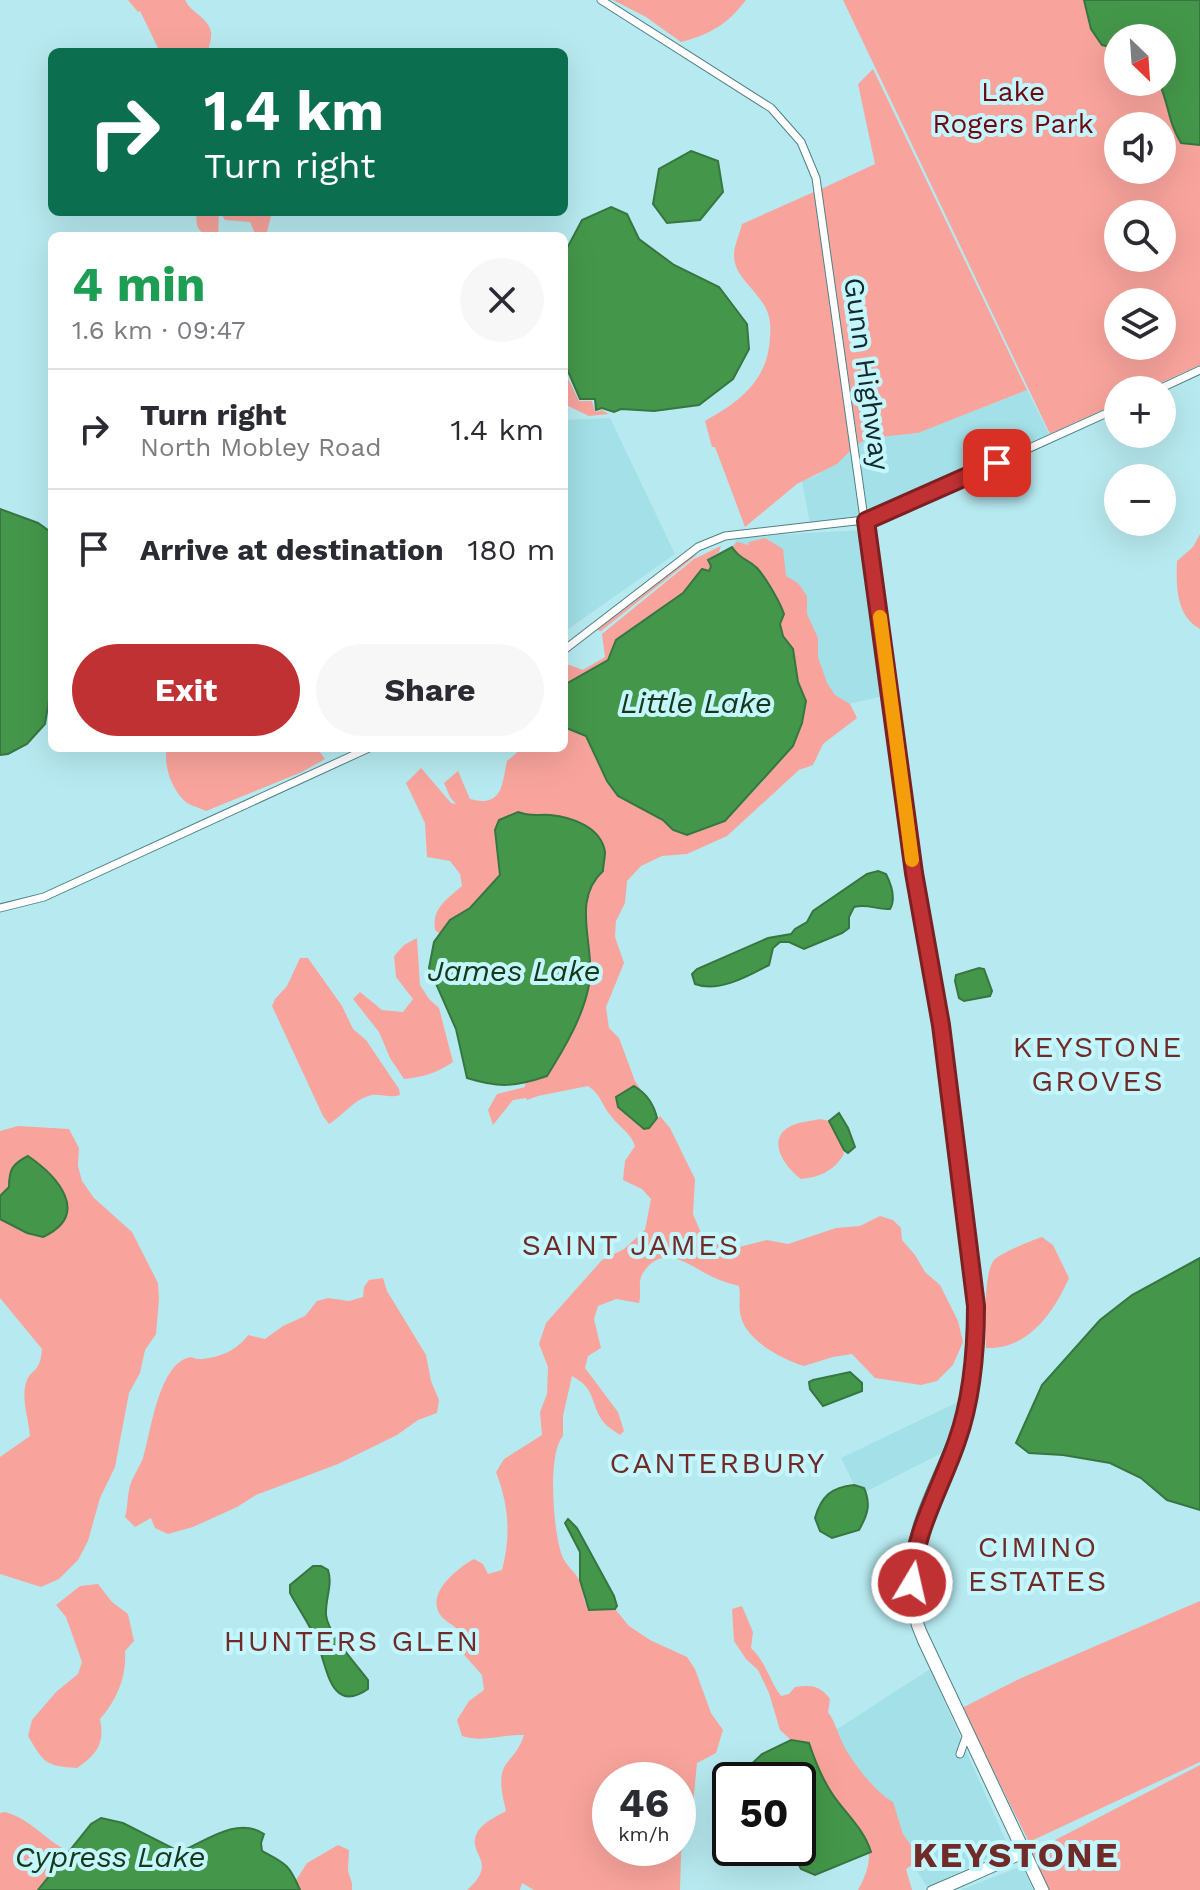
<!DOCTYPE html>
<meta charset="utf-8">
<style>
:root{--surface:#fff;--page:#f7f7f7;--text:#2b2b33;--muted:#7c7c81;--line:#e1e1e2;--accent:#c03133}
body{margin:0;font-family:"Work Sans",sans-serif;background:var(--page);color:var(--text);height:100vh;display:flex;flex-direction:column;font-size:30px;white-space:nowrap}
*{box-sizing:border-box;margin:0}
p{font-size:26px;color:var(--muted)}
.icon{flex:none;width:44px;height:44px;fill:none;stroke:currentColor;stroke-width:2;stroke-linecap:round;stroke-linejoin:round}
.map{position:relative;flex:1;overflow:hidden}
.side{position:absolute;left:48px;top:232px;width:520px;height:520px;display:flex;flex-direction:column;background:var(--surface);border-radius:12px;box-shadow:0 8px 32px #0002}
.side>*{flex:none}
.banner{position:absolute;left:48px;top:48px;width:520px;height:168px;border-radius:12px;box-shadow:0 8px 32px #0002;background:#0b6e4f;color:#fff;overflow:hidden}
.needle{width:52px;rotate:155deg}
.controls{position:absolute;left:1104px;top:24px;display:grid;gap:16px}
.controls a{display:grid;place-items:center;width:72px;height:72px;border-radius:50%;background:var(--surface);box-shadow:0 8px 32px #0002;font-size:40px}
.speed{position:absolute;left:592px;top:1762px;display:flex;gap:16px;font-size:40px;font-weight:700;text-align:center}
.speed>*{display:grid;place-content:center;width:104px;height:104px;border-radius:50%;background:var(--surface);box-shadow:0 8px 32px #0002;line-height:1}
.speed small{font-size:20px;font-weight:400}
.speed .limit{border:4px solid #111;border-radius:12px;background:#fff;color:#111}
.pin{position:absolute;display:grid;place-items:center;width:68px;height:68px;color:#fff;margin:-34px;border-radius:16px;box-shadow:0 4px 12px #0006}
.me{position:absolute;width:88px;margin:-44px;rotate:9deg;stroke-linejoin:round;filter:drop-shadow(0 0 6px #0008)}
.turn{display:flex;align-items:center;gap:28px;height:168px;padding:0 24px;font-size:36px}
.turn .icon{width:104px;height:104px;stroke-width:2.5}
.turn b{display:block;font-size:56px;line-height:68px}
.round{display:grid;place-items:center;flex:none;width:84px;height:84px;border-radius:42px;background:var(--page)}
.headline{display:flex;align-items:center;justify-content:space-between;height:136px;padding:0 24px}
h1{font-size:48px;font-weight:700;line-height:60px;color:#1e9e55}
.action{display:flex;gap:16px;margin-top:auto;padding:16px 24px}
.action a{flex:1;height:92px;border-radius:48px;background:var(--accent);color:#fff;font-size:32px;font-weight:700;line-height:92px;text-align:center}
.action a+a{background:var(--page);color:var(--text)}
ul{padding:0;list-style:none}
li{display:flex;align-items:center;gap:24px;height:120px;padding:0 24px;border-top:2px solid var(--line)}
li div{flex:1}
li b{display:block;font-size:30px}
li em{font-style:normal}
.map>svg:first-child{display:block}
.built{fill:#a3e0e7}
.green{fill:#f8a49c;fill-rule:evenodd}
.water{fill:#44974a;stroke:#367641;stroke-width:2}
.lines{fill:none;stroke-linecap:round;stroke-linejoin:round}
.secondary-casing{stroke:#4f8085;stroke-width:9}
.secondary{stroke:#fff;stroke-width:7}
.route-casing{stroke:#7d2021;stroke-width:20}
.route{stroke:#c03133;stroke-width:14}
.slow{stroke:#f59e0b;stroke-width:14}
.labels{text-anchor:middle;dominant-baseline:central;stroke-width:8;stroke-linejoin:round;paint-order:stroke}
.park-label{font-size:28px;fill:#700710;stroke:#c4f7fd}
.street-label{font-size:28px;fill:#14292b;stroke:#c4f7fd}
.water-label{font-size:30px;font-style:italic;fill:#173819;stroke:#c4f7fd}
.neighbourhood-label{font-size:30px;letter-spacing:2px;fill:#702a28;stroke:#c4f7fd}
.district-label{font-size:36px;font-weight:bold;letter-spacing:2px;fill:#702a28;stroke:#c4f7fd}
</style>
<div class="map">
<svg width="1200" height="1890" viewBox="0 0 1200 1890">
<rect width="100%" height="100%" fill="#b7eaf0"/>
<path class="built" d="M 1027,390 L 1050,436 L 868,517 L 858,444 L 870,438 L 918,433 Z
M 610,418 L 675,554 L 564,632 L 564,420 Z
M 853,448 L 863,518 L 810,524 L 802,481 L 816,476 Z
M 861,530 L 888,695 L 827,709 L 732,547 L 738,537 Z
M 960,1401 L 942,1453 L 859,1495 L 841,1458 Z
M 930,1669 L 1009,1848 L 927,1887 L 831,1733 Z
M 1022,1866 L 1033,1890 L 960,1890 Z"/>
<path class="green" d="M 128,0 L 185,0 C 191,13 208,17 211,32 C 212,37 209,46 208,52 L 160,52 L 140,11 L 138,12 Z
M 613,0 L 746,0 C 728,24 711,34 681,42 L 646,17 Z
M 843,0 L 1200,0 L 1200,365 L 1145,390 L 1118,390 L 1118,403 L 1050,434 ZM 1118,38 L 1162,38 L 1162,82 L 1118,82 ZM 1118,126 L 1162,126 L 1162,170 L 1118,170 ZM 1118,214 L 1162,214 L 1162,258 L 1118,258 ZM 1118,302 L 1162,302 L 1162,346 L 1118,346 Z
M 873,69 L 1027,390 L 918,433 L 870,438 L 858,444 L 821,189 L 875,164 L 858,84 Z
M 816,191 L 853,448 L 837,464 L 797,484 L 745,527 L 715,447 L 712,447 L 705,421 C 741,401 768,380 770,337 C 771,324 770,313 762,302 C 752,286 734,275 734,255 C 734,245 740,233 742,224 Z
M 197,212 L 219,212 L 218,236 C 201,236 194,229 197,212 Z
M 220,212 L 272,212 L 266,236 L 256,236 L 250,222 L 225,220 Z
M 564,370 L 579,401 L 592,401 L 595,412 L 602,410 L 609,414 L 589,416 L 564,404 Z
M 1200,534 L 1200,629 C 1176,616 1176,586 1177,561 L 1193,547 Z
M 765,538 L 783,549 L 786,576 L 798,583 L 807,596 L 807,614 L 818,638 L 818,657 L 827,683 L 835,695 L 850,704 L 857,718 L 823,744 L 813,765 L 799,770 L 727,836 L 687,854 L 662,856 L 641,866 L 627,881 L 625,903 L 616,921 L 615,937 L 624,963 L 606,1007 L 609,1028 L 619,1038 L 635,1081 L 641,1090 L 634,1086 L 630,1119 L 649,1128 L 660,1116 L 670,1128 L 695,1179 L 693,1214 L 701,1233 L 727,1250 L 767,1240 L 788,1244 L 836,1228 L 860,1226 L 880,1216 L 893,1220 L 901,1228 L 902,1240 L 915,1255 L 925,1272 L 940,1285 L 958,1321 L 963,1342 L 953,1365 L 937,1381 L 921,1385 L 875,1378 L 852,1354 L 833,1357 L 804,1366 C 782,1359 747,1341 741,1317 C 738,1307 741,1296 739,1286 C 727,1283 715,1279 703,1272 C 683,1260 660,1246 643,1273 C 637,1282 642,1293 639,1303 L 616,1299 L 598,1306 L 594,1319 L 601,1348 L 588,1356 L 585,1368 L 618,1412 L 624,1431 L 620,1435 C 613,1430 604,1425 600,1417 C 590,1398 594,1388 572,1376 L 563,1416 L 563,1436 C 547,1454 553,1535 563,1558 C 567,1566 574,1571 578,1578 C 582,1585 583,1595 585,1602 L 595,1608 L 615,1609 L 629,1626 L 650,1640 L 687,1657 L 695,1669 L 711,1713 L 723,1730 L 716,1753 L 697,1763 L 692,1814 L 681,1853 L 680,1890 L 534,1890 L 522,1883 L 520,1890 L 467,1890 C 501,1860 464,1854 478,1831 C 484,1822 497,1816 506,1811 C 503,1797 497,1777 506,1764 C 514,1754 520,1748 524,1735 C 502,1734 483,1743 462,1736 L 457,1720 L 469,1701 L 484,1690 L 482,1675 L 458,1648 L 463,1635 C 457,1627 451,1625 444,1619 C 421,1597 456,1569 474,1559 L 483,1564 L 488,1574 L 502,1570 C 511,1536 509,1506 496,1472 L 504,1459 L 542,1435 L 540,1412 L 547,1394 L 548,1367 L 539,1344 L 546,1323 L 602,1260 L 624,1249 L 645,1230 L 651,1199 L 642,1189 L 623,1180 L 625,1161 L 635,1146 C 631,1133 619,1127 611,1116 C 602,1106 601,1094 588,1086 L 538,1096 L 527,1100 L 526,1098 L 513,1100 L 493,1125 L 488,1110 L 497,1094 L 525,1087 L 525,1084 L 547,1076 C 564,1049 583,1016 589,985 C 596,946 570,901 603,871 L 548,815 L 533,818 L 518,812 L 496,841 L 500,875 L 470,908 L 450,920 L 440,934 L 435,930 C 432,908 446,900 462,886 L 460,874 L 450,861 L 427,857 L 425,823 L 406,783 L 421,768 L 451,803 L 456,804 L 450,797 L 444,783 L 458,771 L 470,799 C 503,808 502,784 507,761 L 522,748 L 564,748 L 564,727 L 586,736 L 618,795 L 663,820 L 673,830 L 687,835 L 725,821 L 763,781 L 774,764 L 793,746 L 806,701 L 798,682 L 793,649 L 783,636 L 780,624 L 781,605 L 755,566 L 738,558 L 732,547 L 737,542 L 748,545 L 749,542 ZM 610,1780 L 678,1780 L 678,1848 L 610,1848 Z
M 721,546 L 719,552 L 708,560 L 711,566 L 709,571 L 702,569 L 683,593 L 616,640 L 608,660 L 564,685 L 564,663 L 583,670 L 605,657 L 602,634 L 694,559 Z
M 698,554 L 601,631 L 596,630 L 564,654 L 690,557 Z
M 167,748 L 317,748 L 325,759 L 302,772 L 206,811 C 200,808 192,806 187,803 C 172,791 163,766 167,748 Z
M 417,938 L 420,985 L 429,999 L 439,1008 L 453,1062 C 437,1073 423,1077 404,1079 L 390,1058 L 379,1032 L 353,999 L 360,992 L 382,1010 L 403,1012 L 413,999 L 396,977 L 394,956 L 404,945 Z
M 300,958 L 308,958 L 342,1006 L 353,1029 L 366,1040 L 399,1089 L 400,1095 C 388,1099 379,1092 368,1096 C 353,1101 342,1116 329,1124 L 323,1116 L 272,1006 L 275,999 L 287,986 Z
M 820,1119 L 829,1121 L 840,1139 L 844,1154 C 834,1171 820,1177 801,1179 C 787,1169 765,1141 789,1127 C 797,1122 811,1121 820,1119 Z
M 18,1126 L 69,1129 L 79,1148 L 78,1166 L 82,1181 L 94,1198 L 132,1232 L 158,1283 L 159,1299 L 156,1334 L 145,1350 L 140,1373 L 129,1393 L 115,1467 L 100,1498 L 88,1541 L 78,1560 L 59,1579 L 41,1587 L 0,1574 L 0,1457 L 30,1436 C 29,1420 21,1399 26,1383 C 31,1367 40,1375 42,1349 L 0,1298 L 0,1131 Z
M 1042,1237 L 1053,1245 L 1069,1278 C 1054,1312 1028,1350 986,1348 C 985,1332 983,1269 995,1259 C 1004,1252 1030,1241 1042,1237 Z
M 383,1278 L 387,1291 L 426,1355 L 431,1381 L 439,1400 L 437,1413 L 418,1420 L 397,1435 L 338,1464 L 256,1495 L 237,1507 L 193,1527 L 168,1534 L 155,1528 L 151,1518 L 135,1527 L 125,1517 C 128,1507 127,1496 130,1486 C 133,1476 139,1468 143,1458 C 151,1432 158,1368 187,1358 C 193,1356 193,1359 199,1359 C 217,1359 238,1350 248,1335 L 265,1339 L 283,1326 L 305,1316 L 317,1301 L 328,1298 L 349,1301 L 363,1297 L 364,1287 L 369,1280 Z
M 98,1584 L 112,1602 L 128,1614 L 134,1641 L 125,1651 C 127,1676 117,1700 100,1719 C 105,1744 97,1754 77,1768 C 45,1766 44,1763 28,1736 L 32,1720 L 56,1692 L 78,1674 L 82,1662 L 66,1617 L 56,1605 L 80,1586 Z
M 1200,1601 L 1200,1762 L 1029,1842 L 962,1708 L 1019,1679 Z
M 742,1606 L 753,1632 L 751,1648 C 766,1662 769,1680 781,1696 L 789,1694 L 795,1687 C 811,1685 820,1685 830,1699 L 828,1712 C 835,1722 837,1731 842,1742 C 850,1760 876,1793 893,1802 L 903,1834 L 923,1862 L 922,1873 L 915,1863 L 906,1869 L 912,1890 L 858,1890 C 884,1843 859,1832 833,1795 C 822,1779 816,1761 809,1743 L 791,1740 L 780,1730 L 769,1693 L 758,1670 L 746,1659 L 734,1641 L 732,1609 Z
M 1200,1765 L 1200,1890 L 1049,1890 L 1032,1852 Z
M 5,1812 C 31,1819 45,1840 68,1851 L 38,1890 L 0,1890 L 0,1813 Z
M 338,1845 L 349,1850 L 348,1871 L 352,1883 L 352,1890 L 300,1890 L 296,1880 L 307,1863 Z"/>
<path class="water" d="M 1084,0 L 1200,0 L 1200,145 L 1181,143 C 1168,122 1169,105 1159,82 L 1162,82 L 1162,38 L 1118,38 L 1118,49 L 1102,45 L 1091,29 Z
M 691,151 L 718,161 L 723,192 L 700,220 L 667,223 L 653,204 L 659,169 Z
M 611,207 L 627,214 L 639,239 L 674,265 L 719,287 L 747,324 L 749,349 L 733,379 L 699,405 L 654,411 L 621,409 L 614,412 L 602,408 L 596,410 L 595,399 L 580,399 L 564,362 L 564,254 L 582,220 Z
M 0,509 L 38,523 L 52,533 L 52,683 L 45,724 L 27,744 L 8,754 L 0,755 Z
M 732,547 C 740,560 748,559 757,568 C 766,578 780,602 784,614 L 780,624 L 783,636 L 793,649 L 798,682 L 806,701 L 802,723 L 793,746 L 725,821 L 687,835 L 673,830 L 663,820 L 618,796 L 607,781 L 586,736 L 564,727 L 564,685 L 608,660 L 616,640 L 683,593 L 702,569 L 709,571 L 711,566 L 708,560 Z
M 518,812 C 531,817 538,814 550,815 C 572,817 601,827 605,852 C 605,858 603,866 603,871 C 570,901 596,946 589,985 C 583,1017 564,1049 547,1076 C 515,1087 499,1088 467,1078 L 456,1029 L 429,968 L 434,942 L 450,920 L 470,908 L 500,875 L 495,830 L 499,820 Z
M 878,871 L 886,874 C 891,884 896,899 890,909 C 876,910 868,903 854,907 L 849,917 L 849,928 L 842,933 L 804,949 L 789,942 L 780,942 L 773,948 L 769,965 C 748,976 719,993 695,984 L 692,974 L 697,969 L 768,938 L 791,934 L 795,929 L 807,922 L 813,911 L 867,874 Z
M 979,968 L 984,969 L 992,991 L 990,996 L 964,1001 L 959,998 L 955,981 L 956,975 Z
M 634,1086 C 646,1093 654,1105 657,1118 L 649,1128 L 644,1129 L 618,1107 L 616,1097 Z
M 839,1113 L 848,1128 L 855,1147 L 848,1153 L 844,1150 L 829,1121 Z
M 28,1156 C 57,1176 92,1214 43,1237 L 27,1233 L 0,1219 L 0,1196 L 9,1187 C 9,1170 12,1164 28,1156 Z
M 1200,1258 L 1200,1510 L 1167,1500 L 1141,1478 L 1110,1463 L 1063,1455 L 1029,1453 L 1016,1443 L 1042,1385 L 1100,1320 L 1132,1295 Z
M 850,1372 L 862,1383 L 862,1391 L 823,1406 L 810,1389 L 809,1382 L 813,1380 Z
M 854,1485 L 864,1488 C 871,1504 868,1514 859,1530 L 832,1538 L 820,1531 L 815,1518 C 821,1497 831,1487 854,1485 Z
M 568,1519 L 577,1528 L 614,1596 L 617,1606 L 615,1609 L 589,1610 L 580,1580 L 580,1552 L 565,1523 Z
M 313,1566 L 321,1566 L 328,1570 C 333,1585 325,1599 326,1615 C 328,1634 356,1664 368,1680 L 368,1689 C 331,1715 327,1667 318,1645 C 312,1627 299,1610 290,1593 L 290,1585 Z
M 791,1740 L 809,1743 C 815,1761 822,1779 833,1795 C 846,1814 864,1829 871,1852 L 815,1875 L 801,1869 L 790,1848 L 798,1848 L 798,1780 L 747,1780 L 745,1770 L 762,1754 Z
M 101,1818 L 123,1823 L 180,1852 C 206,1841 237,1816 264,1834 L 261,1843 L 262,1851 C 286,1864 289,1864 300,1890 L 38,1890 L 91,1824 Z"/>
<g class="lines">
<g class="secondary-casing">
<path id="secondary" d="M 601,0 L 771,108 L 801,142 L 816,178 L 914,873 L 941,1025 L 976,1306 C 976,1349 972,1392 960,1433 C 939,1502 892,1559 923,1632 L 1045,1890
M 1157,390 L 1200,370
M 564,650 L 698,547 L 725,536 L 873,519 L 1118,408
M 0,908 L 44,897 L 369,748
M 958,1424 C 931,1500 884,1560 922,1642 L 1039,1890
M 960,1754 L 966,1737
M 931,1890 L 1024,1850
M 944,1890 L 1016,1858 L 1024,1851"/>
</g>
<use href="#secondary" class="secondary"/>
</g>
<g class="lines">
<g class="route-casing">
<path id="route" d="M 912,1583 C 913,1533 941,1488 957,1441 C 972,1399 976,1351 976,1306 L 941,1025 L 914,873 L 866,521 L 997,463"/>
</g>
<use href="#route" class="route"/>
<path class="slow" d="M 880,617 L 912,860"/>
</g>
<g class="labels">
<g class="park-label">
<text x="1013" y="91">Lake<tspan x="1013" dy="32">Rogers Park</tspan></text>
</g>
<g class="street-label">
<text transform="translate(867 374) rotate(82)">Gunn Highway</text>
</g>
<g class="water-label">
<text x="696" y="702">Little Lake</text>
<text x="514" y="970">James Lake</text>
<text x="110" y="1856">Cypress Lake</text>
</g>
<g class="neighbourhood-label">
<text x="1098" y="1046">KEYSTONE<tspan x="1098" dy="34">GROVES</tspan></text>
<text x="631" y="1244">SAINT JAMES</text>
<text x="718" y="1462">CANTERBURY</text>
<text x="1038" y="1546">CIMINO<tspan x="1038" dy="34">ESTATES</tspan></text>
<text x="352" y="1640">HUNTERS GLEN</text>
</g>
<g class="district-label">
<text x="1016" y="1855">KEYSTONE</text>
</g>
</g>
</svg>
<div class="controls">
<a><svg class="needle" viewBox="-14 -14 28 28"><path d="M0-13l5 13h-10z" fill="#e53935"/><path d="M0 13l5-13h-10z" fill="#7c7c81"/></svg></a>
<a><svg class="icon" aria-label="sound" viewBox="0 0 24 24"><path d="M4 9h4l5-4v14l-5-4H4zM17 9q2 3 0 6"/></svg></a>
<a><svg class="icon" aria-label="search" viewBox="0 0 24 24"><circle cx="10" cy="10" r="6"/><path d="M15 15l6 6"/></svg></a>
<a><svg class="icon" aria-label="layers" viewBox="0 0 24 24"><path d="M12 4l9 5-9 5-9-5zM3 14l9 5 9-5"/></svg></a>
<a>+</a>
<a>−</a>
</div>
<div class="speed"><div>46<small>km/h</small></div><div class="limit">50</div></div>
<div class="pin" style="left:997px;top:463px;background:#d93025"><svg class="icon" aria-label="arrive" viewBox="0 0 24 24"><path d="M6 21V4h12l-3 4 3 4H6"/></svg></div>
<svg class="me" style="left:912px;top:1583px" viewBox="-20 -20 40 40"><circle r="17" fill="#c03133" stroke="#fff" stroke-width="3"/><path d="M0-11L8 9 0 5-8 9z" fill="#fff"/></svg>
<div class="banner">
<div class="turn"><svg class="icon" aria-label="right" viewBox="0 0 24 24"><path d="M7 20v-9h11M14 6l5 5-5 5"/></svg><div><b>1.4 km</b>Turn right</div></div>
</div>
<section class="side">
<div class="headline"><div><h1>4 min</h1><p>1.6 km · 09:47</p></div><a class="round"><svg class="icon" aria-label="close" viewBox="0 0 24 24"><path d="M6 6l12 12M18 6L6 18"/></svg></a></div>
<ul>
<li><svg class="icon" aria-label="right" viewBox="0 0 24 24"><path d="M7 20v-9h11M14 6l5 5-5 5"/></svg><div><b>Turn right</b><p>North Mobley Road</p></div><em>1.4 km</em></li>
<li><svg class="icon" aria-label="arrive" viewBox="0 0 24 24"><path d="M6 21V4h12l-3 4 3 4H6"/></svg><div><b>Arrive at destination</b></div><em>180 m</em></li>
</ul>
<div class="action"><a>Exit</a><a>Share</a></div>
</section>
</div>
